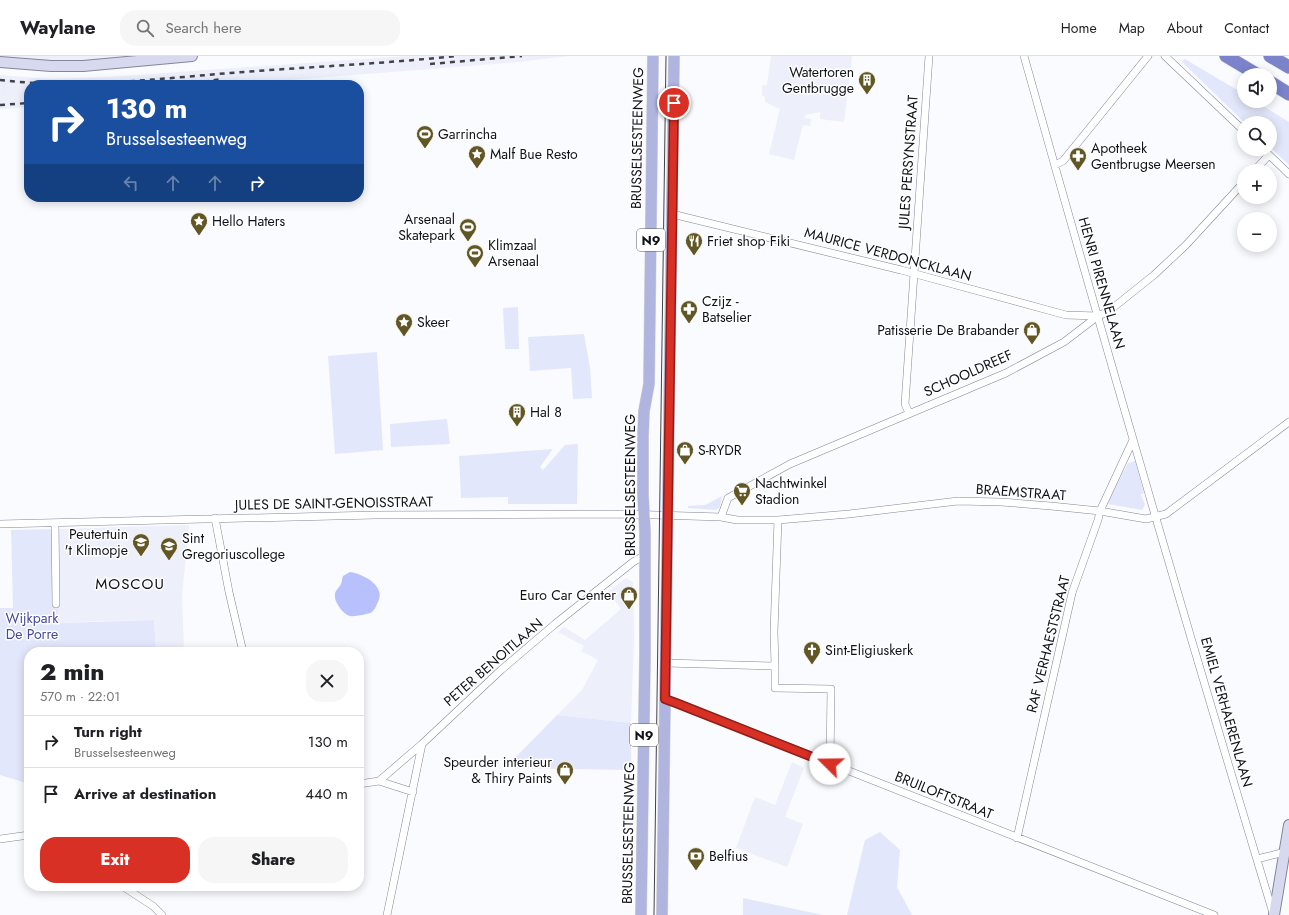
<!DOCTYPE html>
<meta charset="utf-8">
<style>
:root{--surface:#fff;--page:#f6f6f6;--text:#202124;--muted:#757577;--line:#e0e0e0;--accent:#d93025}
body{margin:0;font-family:Jost,sans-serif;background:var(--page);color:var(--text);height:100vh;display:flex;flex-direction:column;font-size:15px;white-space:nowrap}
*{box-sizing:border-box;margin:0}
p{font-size:13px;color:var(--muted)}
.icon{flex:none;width:22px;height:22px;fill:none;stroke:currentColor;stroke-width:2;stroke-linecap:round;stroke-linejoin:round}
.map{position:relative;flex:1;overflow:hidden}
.details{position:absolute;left:24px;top:591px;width:340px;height:244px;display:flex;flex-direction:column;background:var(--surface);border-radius:16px;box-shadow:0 2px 10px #0003}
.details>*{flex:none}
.hud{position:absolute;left:24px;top:24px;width:340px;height:122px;border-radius:16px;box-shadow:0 2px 10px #0003;background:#1a4fa0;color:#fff;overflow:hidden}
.tools{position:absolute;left:1237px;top:12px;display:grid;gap:8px}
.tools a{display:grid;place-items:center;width:40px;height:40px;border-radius:50%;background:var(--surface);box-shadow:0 2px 10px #0003;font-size:20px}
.pin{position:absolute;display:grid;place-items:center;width:34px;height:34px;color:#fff;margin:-17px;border:2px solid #fff;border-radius:50%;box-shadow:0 1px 4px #0007}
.me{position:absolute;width:44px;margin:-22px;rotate:292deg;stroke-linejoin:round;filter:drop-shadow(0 0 3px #0008)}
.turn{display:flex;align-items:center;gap:14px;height:84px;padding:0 16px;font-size:18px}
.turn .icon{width:52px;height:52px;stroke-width:2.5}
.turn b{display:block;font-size:28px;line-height:34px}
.lanes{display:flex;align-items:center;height:38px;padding:0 16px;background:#0003;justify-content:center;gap:20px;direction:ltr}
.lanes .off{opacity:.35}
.round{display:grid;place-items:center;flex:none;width:42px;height:42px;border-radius:16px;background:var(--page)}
.headline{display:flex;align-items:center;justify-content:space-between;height:68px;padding:0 16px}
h1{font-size:24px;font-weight:800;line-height:30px}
.action{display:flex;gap:8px;margin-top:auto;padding:8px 16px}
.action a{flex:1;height:46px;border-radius:16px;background:var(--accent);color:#fff;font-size:16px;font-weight:800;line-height:46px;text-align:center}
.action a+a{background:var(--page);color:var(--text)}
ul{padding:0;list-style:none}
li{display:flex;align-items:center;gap:12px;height:52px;padding:0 16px;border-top:1px solid var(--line)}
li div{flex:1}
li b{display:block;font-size:15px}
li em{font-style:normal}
header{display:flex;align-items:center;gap:24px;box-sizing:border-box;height:56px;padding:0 20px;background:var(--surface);border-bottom:1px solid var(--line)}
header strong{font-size:19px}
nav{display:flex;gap:22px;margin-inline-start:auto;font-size:14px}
.search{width:280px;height:36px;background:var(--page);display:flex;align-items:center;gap:10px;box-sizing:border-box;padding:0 14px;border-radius:16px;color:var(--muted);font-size:15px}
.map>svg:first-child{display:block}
.built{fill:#edeffa}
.green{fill:#e3e7fb}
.water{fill:#b9c1fc}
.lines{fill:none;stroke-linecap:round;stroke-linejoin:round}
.street-casing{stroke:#838699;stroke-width:8}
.secondary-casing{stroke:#838699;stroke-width:12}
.primary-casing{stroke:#d9d9da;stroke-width:12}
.highway-casing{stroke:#d9d9da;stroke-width:14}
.street{stroke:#fff;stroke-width:7}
.secondary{stroke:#d7daef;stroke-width:10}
.primary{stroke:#b0b5e0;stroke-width:11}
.highway{stroke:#7b83cb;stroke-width:13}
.tram{stroke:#42434a;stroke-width:1}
.rail{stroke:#42434a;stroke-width:2.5;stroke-dasharray:5 5;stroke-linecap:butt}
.route-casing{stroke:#8d1f18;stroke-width:10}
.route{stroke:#d93025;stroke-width:7}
.labels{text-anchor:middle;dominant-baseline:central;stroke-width:3;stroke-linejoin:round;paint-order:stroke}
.shield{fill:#fff;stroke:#58595e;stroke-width:1}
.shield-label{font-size:13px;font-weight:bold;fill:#111219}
.poi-label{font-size:14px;fill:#111219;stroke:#fff;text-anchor:start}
.street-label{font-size:14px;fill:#111219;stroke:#fff}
.park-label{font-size:14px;fill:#44479b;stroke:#fff}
.neighbourhood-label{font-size:15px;letter-spacing:1px;fill:#111219;stroke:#fff}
</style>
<header>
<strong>Waylane</strong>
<div class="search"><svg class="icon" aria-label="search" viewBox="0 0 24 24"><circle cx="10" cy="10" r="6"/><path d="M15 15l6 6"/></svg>Search here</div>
<nav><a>Home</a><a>Map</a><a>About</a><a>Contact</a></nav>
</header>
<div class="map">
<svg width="1289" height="859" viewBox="0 0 1289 859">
<rect width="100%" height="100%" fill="#fafbff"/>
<path class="built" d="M 0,0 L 192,0 L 83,10 L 0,5 Z
M 407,0 L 568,0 L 519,6 L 224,29 L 29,29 L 29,51 L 0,53 L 0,38 L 2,38 L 0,37 L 0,19 L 49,23 L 107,21 Z
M 771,0 L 852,0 L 844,66 L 820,63 L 820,56 L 805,59 L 805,62 L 811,63 L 810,70 L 803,69 L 794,104 L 769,98 L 780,53 L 765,46 L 765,41 L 762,39 L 762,31 L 763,29 L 767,29 Z
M 189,469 L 182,540 L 184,596 L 156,596 L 154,564 L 98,565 L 59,567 L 57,473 Z
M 626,522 L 633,526 L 634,582 L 631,667 L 557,659 L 582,634 L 598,604 L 581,595 L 584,590 L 558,576 L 564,571 L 585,584 L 621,553 L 608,536 Z
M 792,706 L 804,712 L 785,761 L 803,768 L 787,811 L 736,792 L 755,741 L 775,749 Z"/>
<path class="green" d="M 1185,3 L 1244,38 L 1244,45 L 1255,45 L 1289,66 L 1289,109 L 1270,91 L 1270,67 L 1245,67 L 1182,6 Z
M 518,251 L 519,293 L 505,293 L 503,252 Z
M 584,278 L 590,312 L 592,342 L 573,343 L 571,312 L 530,315 L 528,281 Z
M 377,296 L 383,394 L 335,398 L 328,300 Z
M 447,363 L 450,388 L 391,391 L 390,368 Z
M 578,388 L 577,448 L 508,448 L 508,441 L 461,442 L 459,400 L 553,393 L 540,411 L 543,414 L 565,389 Z
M 1135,405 L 1144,437 L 1141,438 L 1145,449 L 1142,454 L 1108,448 L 1110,440 L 1128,407 Z
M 722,440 L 720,451 L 716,454 L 688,452 L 688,450 L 705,449 Z
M 57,473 L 59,567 L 154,564 L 156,596 L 29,596 L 29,646 L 26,647 L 29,699 L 29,728 L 0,719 L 0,552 L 13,552 L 11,474 Z
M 557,659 L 631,667 L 631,714 L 505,712 Z
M 880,776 L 900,794 L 897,831 L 912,859 L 847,859 L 865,784 Z
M 743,842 L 823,859 L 743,859 Z"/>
<path class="water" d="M 350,516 C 364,518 388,531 377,548 C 376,551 374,554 372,556 C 369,558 354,561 350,560 C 344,559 336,548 335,542 C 334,534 338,534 341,528 C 342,526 342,522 343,520 Z"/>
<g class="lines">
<g class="street-casing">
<path id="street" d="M 1024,0 C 1104,286 1187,572 1273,857
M 1165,0 L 1244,75
M 1263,93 L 1289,118
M 1055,109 L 1063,105 L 1148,0
M 1254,115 L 1269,99
M 672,158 L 901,214 L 1066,259 L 1098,260
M 909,357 L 905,348 L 929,0
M 721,461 L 728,442 L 790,408 L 1006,317 L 1064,286 L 1098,260 L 1109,255 L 1154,219 L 1186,189 L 1244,126
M 215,462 L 229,536 L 243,596
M 55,467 L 56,548
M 0,468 L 375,459 L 624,458 L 721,461 L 737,464 L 778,464 L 849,458 L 958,445 L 1001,446 L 1051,450 L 1100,455 L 1146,463 L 1166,458 L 1289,366
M 666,607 L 775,610 L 775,632 L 831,633 L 830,708
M 775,610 L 774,576 L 778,464
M 665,643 L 677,647 L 1214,859
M 379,725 L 413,736
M 359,728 L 379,725 L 422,688 L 501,614 L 555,568 L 633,506 L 645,499
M 1017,782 L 1072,537 L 1098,464 L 1100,455 L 1133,384
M 0,783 L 29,779
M 1257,803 L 1285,796
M 122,830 L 153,850 L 162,859
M 387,859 L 422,688"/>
</g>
<g class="secondary-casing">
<path id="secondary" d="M 0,6 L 51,10 L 83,10 L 192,0
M 1274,859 L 1289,769"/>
</g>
<g class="primary-casing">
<path id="primary" d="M 641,859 L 645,598 L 645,476 L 643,439 L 643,380 L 644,355 L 649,328 L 653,0
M 662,859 L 674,0"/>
</g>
<g class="highway-casing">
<path id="highway" d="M 1226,0 L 1258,19
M 1270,0 L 1289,11
M 1270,26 L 1289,38"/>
</g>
<use href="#street" class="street"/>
<use href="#secondary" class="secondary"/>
<use href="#primary" class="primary"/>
<use href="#highway" class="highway"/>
<path class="tram" d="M 654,859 L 666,0"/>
<path class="rail" d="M 430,8 L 522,0
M 0,24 C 74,33 156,23 230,17 C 305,11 381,8 456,0
M 184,29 L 222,23
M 0,49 L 29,47"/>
</g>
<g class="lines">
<g class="route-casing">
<path id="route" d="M 674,47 L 665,643 L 676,647 L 830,708"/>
</g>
<use href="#route" class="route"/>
</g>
<defs>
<g id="building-pin" transform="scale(0.9)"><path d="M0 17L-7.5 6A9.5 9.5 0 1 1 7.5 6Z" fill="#625724" stroke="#fff"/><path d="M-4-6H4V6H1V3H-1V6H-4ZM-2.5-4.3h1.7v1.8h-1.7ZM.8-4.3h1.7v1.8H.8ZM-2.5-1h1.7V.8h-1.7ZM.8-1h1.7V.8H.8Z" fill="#fff"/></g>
<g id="stadium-pin" transform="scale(0.9)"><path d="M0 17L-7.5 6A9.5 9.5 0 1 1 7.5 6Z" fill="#625724" stroke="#fff"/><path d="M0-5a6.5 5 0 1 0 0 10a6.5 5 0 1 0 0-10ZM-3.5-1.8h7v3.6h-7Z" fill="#fff"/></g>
<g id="sight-pin" transform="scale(0.9)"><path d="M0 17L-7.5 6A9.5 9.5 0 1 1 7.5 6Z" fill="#625724" stroke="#fff"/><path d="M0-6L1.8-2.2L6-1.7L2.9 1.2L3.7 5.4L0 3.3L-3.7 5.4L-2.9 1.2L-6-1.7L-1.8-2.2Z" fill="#fff"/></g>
<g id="pharmacy-pin" transform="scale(0.9)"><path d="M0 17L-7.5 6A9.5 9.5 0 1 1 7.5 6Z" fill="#625724" stroke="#fff"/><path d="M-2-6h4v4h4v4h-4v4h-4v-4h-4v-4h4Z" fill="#fff"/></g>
<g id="restaurant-pin" transform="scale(0.9)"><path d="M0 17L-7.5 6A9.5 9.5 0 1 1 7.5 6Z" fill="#625724" stroke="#fff"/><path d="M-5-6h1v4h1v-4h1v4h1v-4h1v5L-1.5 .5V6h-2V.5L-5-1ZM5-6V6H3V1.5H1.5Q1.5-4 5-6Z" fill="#fff"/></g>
<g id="shop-pin" transform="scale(0.9)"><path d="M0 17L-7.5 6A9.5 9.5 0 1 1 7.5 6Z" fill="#625724" stroke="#fff"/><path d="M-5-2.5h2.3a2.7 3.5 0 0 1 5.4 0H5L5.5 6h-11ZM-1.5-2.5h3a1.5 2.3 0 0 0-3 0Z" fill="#fff"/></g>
<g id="supermarket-pin" transform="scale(0.9)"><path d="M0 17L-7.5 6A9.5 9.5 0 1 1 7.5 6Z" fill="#625724" stroke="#fff"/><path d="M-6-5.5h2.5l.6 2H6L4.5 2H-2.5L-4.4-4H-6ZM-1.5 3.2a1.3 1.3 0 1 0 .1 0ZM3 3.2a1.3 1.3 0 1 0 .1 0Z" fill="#fff"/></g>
<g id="school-pin" transform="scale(0.9)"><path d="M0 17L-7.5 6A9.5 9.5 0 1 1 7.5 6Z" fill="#625724" stroke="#fff"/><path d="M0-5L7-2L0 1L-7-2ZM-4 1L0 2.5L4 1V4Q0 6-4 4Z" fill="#fff"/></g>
<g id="church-pin" transform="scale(0.9)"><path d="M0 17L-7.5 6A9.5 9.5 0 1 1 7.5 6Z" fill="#625724" stroke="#fff"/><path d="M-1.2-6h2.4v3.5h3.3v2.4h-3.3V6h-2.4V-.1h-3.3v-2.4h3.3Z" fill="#fff"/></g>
<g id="bank-pin" transform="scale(0.9)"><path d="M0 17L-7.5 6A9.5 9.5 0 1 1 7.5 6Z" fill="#625724" stroke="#fff"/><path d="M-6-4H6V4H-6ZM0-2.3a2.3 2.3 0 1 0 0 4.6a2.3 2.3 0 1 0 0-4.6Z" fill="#fff"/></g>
</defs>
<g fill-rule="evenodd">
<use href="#building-pin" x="867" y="24"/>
<use href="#stadium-pin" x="425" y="78"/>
<use href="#sight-pin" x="477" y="98"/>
<use href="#pharmacy-pin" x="1078" y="100"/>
<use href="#sight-pin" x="199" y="165"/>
<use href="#stadium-pin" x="468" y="171"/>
<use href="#restaurant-pin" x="694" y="185"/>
<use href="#stadium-pin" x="475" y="197"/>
<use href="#pharmacy-pin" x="689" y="253"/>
<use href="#sight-pin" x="404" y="266"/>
<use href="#shop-pin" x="1032" y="274"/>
<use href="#building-pin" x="517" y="356"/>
<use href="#shop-pin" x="685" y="394"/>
<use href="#supermarket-pin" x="742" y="435"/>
<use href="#school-pin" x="141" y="486"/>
<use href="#school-pin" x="169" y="490"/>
<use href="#shop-pin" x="629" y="539"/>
<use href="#church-pin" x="812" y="594"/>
<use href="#shop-pin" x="565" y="714"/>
<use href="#bank-pin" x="696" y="800"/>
</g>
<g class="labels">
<g class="shield">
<rect x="637" y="173" width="28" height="22" rx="3"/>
<rect x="630" y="668" width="28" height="22" rx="3"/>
</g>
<g class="shield-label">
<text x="651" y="184">N9</text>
<text x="644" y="679">N9</text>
</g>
<g class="poi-label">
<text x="854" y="16" text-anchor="end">Watertoren<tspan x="854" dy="16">Gentbrugge</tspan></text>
<text x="438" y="78">Garrincha</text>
<text x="1091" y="92">Apotheek<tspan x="1091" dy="16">Gentbrugse Meersen</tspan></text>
<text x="490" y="98">Malf Bue Resto</text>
<text x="455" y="163" text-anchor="end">Arsenaal<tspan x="455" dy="16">Skatepark</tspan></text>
<text x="212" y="165">Hello Haters</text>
<text x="707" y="185">Friet shop Fiki</text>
<text x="488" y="189">Klimzaal<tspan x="488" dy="16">Arsenaal</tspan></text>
<text x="702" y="245">Czijz -<tspan x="702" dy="16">Batselier</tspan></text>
<text x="417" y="266">Skeer</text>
<text x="1019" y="274" text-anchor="end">Patisserie De Brabander</text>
<text x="530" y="356">Hal 8</text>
<text x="698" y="394">S-RYDR</text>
<text x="755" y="427">Nachtwinkel<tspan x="755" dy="16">Stadion</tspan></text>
<text x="128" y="478" text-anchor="end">Peutertuin<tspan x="128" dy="16">'t Klimopje</tspan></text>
<text x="182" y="482">Sint<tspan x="182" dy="16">Gregoriuscollege</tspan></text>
<text x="616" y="539" text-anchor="end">Euro Car Center</text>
<text x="825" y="594">Sint-Eligiuskerk</text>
<text x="552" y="706" text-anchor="end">Speurder interieur<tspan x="552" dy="16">&amp; Thiry Paints</tspan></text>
<text x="709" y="800">Belfius</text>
</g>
<g class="street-label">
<text transform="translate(637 82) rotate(-89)">BRUSSELSESTEENWEG</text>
<text transform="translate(908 106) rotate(-86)">JULES PERSYNSTRAAT</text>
<text transform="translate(888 198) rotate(15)">MAURICE VERDONCKLAAN</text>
<text transform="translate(1102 227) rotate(74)">HENRI PIRENNELAAN</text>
<text transform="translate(968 317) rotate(-24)">SCHOOLDREEF</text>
<text transform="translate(630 429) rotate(-90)">BRUSSELSESTEENWEG</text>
<text transform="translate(1021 436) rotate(4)">BRAEMSTRAAT</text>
<text transform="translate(334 447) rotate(-1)">JULES DE SAINT-GENOISSTRAAT</text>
<text transform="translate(1048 588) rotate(-76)">RAF VERHAESTSTRAAT</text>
<text transform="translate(493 606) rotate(-41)">PETER BENOITLAAN</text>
<text transform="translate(1227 656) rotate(74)">EMIEL VERHAERENLAAN</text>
<text transform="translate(944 739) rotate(22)">BRUILOFTSTRAAT</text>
<text transform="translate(628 777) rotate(-89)">BRUSSELSESTEENWEG</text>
</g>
<g class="park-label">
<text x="32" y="562">Wijkpark<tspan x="32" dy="16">De Porre</tspan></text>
</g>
<g class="neighbourhood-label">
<text x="130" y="528">MOSCOU</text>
</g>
</g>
</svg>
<div class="tools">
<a><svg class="icon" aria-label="sound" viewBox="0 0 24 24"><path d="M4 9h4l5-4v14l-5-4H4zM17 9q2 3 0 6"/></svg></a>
<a><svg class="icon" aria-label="search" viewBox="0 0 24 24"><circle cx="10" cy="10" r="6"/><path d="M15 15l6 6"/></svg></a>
<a>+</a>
<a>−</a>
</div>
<div class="pin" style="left:674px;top:47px;background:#d93025"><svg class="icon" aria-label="arrive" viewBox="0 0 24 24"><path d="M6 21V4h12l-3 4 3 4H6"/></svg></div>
<svg class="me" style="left:830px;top:708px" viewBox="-20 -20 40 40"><circle r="19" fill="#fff"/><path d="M0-13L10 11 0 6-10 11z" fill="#d93025"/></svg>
<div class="hud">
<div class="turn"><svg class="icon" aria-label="right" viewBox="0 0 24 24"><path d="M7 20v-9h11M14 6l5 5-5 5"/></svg><div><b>130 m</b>Brusselsesteenweg</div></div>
<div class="lanes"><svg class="icon off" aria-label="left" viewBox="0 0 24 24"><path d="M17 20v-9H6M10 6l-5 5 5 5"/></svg><svg class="icon off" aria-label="ahead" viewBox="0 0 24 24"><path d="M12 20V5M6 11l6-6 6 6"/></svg><svg class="icon off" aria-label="ahead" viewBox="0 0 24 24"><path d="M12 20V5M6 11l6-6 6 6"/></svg><svg class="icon" aria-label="right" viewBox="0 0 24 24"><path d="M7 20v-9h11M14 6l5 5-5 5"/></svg></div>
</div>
<section class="details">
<div class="headline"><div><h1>2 min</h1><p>570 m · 22:01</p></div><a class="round"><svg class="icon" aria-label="close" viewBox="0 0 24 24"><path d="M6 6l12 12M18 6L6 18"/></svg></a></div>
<ul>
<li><svg class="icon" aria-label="right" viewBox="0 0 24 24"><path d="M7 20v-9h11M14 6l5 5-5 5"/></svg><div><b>Turn right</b><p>Brusselsesteenweg</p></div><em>130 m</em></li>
<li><svg class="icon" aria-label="arrive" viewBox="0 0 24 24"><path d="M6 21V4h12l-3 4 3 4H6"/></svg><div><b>Arrive at destination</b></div><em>440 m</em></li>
</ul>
<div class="action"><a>Exit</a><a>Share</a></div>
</section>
</div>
